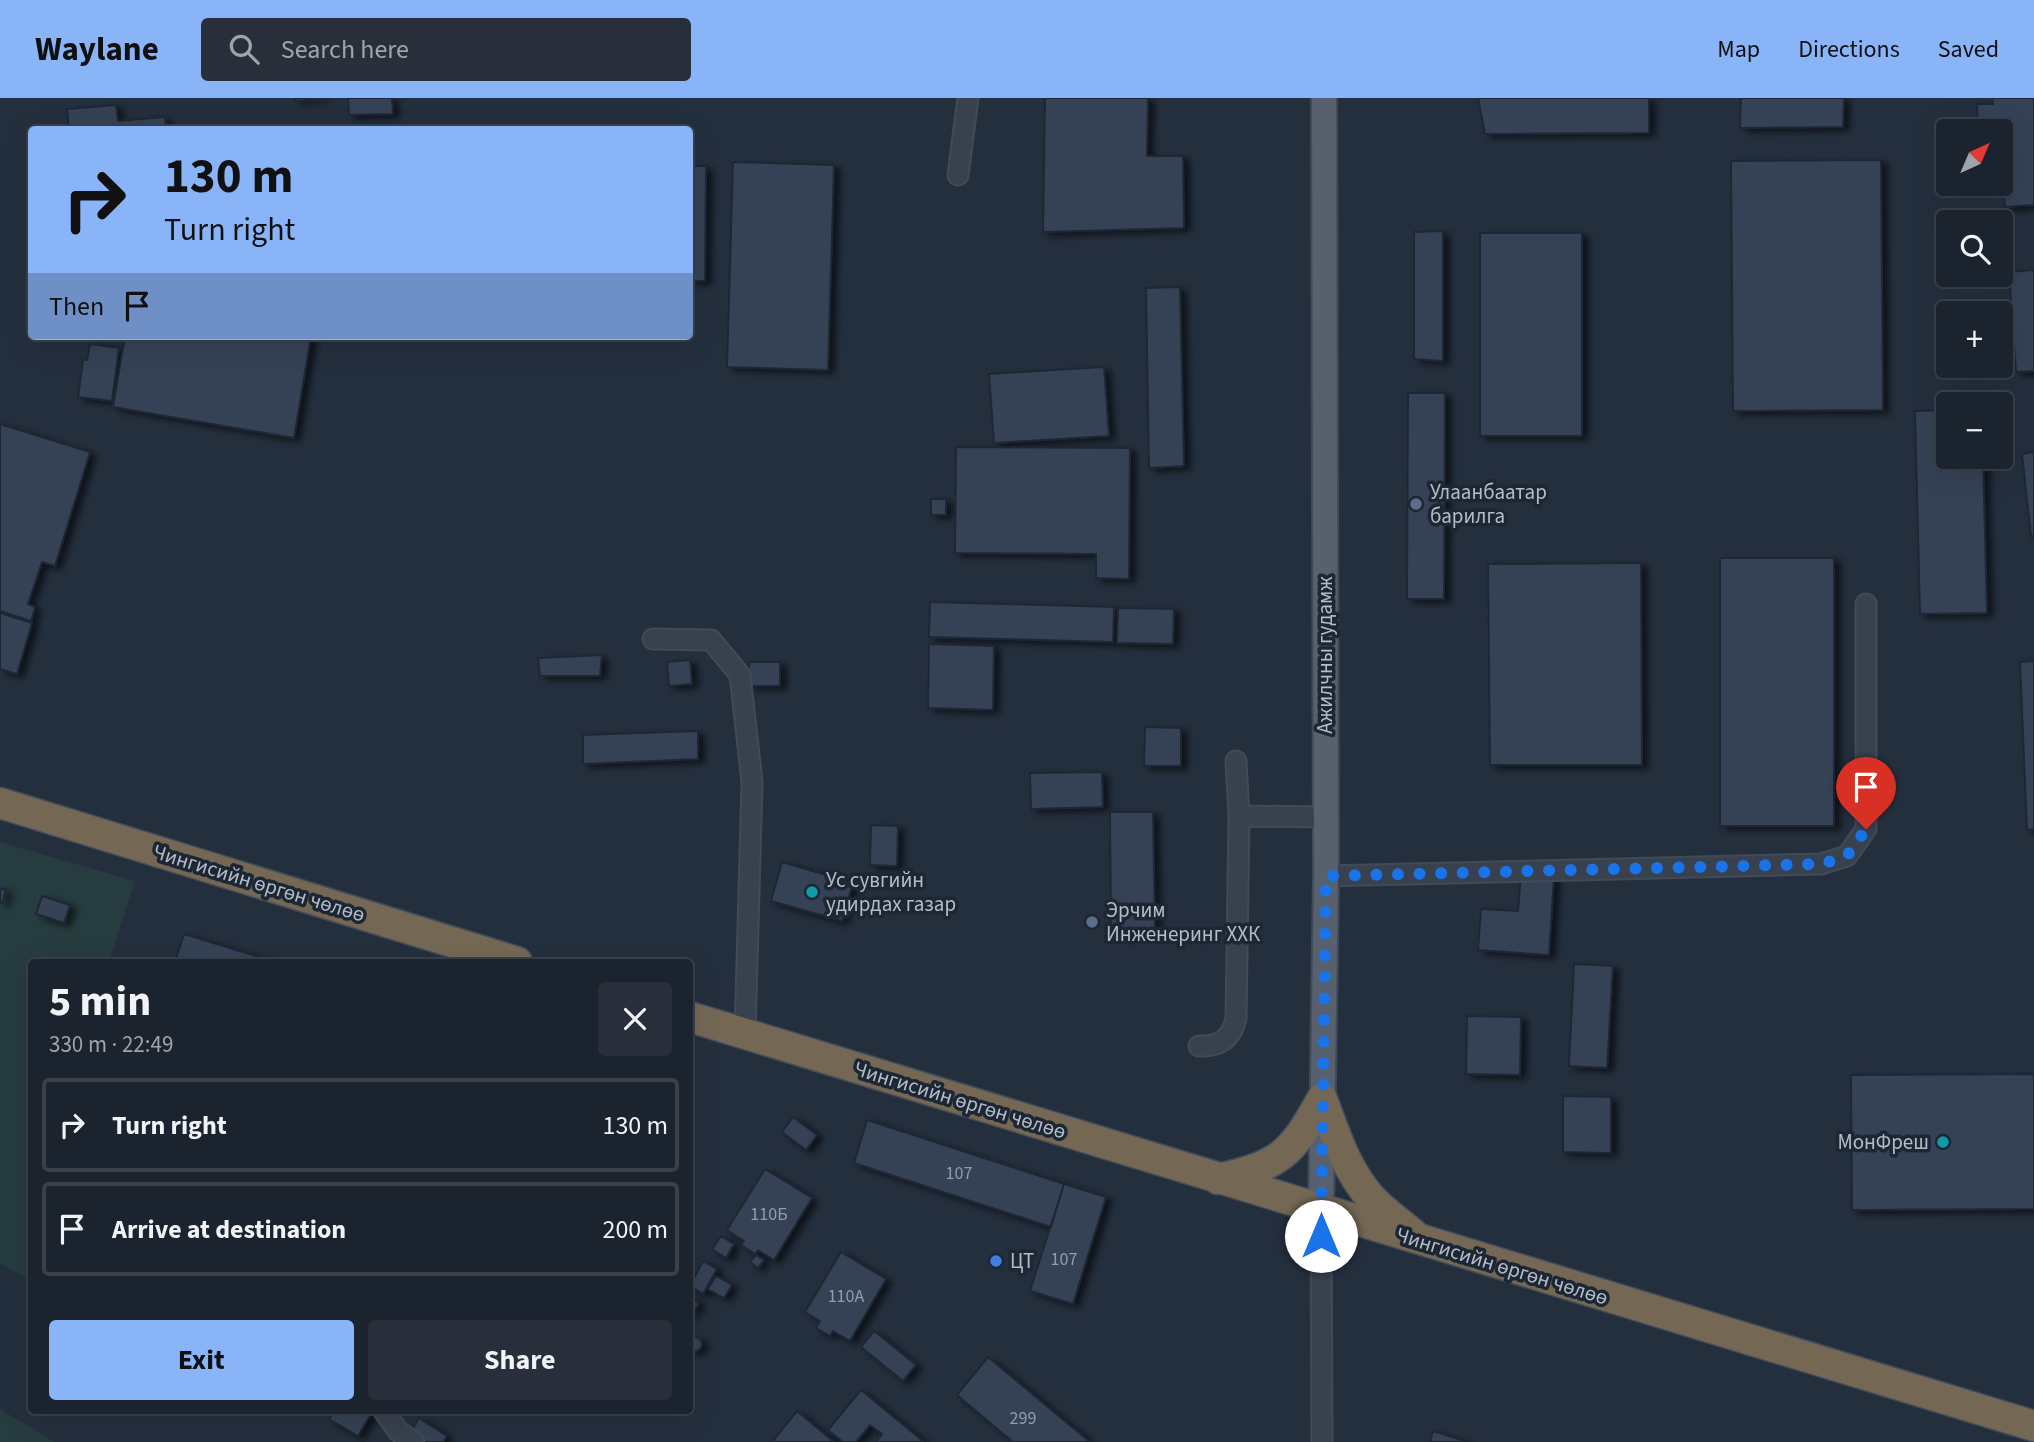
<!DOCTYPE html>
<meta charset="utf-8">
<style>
:root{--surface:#1b232e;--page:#282f3a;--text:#f1f3f6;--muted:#a0a4aa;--line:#39404a;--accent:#8ab4f8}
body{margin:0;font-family:"Source Sans 3",sans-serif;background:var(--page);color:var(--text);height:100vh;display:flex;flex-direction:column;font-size:26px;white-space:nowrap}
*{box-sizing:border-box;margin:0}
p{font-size:23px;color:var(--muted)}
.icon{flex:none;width:38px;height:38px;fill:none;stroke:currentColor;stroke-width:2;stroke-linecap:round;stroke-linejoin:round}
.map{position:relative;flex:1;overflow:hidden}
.sheet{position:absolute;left:28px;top:861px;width:665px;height:455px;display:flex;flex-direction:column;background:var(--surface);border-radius:7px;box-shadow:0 7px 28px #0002,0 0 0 2px var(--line)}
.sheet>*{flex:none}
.banner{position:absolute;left:28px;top:28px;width:665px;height:214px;border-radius:7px;box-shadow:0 7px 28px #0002,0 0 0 2px var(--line);background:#8ab4f8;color:#111;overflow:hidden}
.needle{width:46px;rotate:44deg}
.tools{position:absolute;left:1936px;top:21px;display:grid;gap:14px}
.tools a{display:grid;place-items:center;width:77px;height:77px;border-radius:7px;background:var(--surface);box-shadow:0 7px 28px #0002,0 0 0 2px var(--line);font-size:35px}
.pin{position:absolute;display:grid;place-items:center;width:60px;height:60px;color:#fff;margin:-72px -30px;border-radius:50% 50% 50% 0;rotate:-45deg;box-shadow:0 0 7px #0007}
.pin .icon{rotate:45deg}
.me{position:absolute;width:77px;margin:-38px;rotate:0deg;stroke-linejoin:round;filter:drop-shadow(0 0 5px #0008)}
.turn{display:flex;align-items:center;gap:24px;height:147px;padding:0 21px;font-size:32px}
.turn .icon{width:91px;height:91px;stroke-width:2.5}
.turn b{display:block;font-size:49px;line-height:60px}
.then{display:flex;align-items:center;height:66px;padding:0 21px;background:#0003;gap:14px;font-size:26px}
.round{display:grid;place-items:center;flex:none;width:74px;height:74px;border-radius:7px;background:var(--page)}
.head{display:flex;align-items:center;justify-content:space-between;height:119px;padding:0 21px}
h1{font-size:42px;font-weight:700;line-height:52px}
.primary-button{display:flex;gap:14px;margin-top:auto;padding:14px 21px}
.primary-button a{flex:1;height:80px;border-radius:7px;background:var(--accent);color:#111;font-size:28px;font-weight:700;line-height:80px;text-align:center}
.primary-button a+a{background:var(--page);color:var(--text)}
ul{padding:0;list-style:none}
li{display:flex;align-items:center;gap:21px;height:94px;margin:0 14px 10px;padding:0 7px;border:4px solid var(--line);border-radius:7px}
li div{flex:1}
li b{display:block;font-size:26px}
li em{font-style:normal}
header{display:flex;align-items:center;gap:42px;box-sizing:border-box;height:98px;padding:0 35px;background:var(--accent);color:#111}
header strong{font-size:33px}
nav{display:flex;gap:38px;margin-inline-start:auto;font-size:24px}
.search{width:490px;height:63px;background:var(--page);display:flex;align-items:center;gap:18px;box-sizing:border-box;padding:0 24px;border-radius:7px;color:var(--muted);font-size:26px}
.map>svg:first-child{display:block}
.green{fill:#263c3f}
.building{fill:#364354;stroke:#1f2835;stroke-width:2;filter:url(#shadow)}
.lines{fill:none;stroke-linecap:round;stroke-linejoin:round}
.minor-casing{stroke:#414a57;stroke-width:23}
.major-casing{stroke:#414a57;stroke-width:28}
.highway-casing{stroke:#434c59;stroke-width:33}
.minor{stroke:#38414e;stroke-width:19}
.major{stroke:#56606e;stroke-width:24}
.highway{stroke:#746855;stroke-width:30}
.route{stroke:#1a73e8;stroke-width:12;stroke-dasharray:0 21.6}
.service-dot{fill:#5c6f8a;stroke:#1d2633;stroke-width:2.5}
.culture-dot{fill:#0f9aa8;stroke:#1d2633;stroke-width:2.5}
.shop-dot{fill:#3f7fe0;stroke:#1d2633;stroke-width:2.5}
.labels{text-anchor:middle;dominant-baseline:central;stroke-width:7;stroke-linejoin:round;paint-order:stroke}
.number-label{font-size:18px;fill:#929caa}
.poi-label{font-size:21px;fill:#b4bcc9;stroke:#1d2633;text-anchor:start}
.street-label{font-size:21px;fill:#b4bcc9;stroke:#1d2633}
</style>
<header>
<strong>Waylane</strong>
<div class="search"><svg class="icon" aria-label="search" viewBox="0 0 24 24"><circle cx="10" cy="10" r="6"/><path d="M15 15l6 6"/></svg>Search here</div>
<nav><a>Map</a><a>Directions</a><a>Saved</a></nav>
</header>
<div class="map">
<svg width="2034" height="1344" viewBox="0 0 2034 1344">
<defs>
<filter id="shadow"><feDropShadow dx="6" dy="3.5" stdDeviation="3.5" flood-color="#0009"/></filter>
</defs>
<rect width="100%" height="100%" fill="#242f3e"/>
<path class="green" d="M 0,744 L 135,783 L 109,864 L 32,864 L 31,1183 L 0,1165 Z
M 0,1311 L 54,1344 L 0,1344 Z"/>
<path class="building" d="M 294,0 L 327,0 L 295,3 Z
M 348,0 L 392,0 L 393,16 L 349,17 Z
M 1045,0 L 1148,0 L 1147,58 L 1183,58 L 1184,130 L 1043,134 Z
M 1478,0 L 1649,0 L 1649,35 L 1485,36 Z
M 1741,0 L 1844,0 L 1843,29 L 1740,30 Z
M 1992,0 L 2034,0 L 2034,107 L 2005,109 L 2000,33 L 1978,33 L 1977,6 L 1993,6 Z
M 116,7 L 118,23 L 165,19 L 166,32 L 69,32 L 67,11 Z
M 1881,62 L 1883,312 L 1733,313 L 1731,63 Z
M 733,64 L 834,67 L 828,272 L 727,269 Z
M 690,68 L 706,68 L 705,183 L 690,183 Z
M 1443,133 L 1443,263 L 1414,261 L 1414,134 Z
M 1480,135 L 1582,135 L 1582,338 L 1480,338 Z
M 2034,172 L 2034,273 L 2016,274 L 2009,174 Z
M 1180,189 L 1184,368 L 1149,370 L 1146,190 Z
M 125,238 L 311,238 L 294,340 L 113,309 Z
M 90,246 L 119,250 L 112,303 L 78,299 L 83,262 L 87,262 Z
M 1104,269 L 1109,338 L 994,345 L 989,276 Z
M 1408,295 L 1445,295 L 1444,501 L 1407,501 Z
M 1948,312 L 1948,359 L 1983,359 L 1987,515 L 1920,516 L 1915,313 Z
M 0,326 L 90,354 L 55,468 L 42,464 L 28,506 L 35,509 L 31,523 L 0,513 Z
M 956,349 L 1130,350 L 1129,481 L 1096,480 L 1096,456 L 955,455 Z
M 2034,354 L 2034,438 L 2031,438 L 2022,356 Z
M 931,401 L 946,401 L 946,417 L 931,417 Z
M 1720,460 L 1834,460 L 1834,728 L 1720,728 Z
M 1641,465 L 1642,667 L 1490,667 L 1488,466 Z
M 930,504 L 1114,509 L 1113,544 L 929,539 Z
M 1118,510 L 1174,511 L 1173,546 L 1117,545 Z
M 0,515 L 32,525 L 17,576 L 0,571 Z
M 929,546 L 994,548 L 993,612 L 928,610 Z
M 602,557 L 600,578 L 540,578 L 538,560 Z
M 690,562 L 692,586 L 669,588 L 667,564 Z
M 2034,563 L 2034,731 L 2027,732 L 2020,564 Z
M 749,564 L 780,564 L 780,588 L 749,588 Z
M 1145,629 L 1181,630 L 1181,668 L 1144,668 Z
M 698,633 L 698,661 L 583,666 L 583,637 Z
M 1102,674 L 1103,709 L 1031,711 L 1030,675 Z
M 1110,714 L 1153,714 L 1155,832 L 1111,832 Z
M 871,727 L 898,728 L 897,768 L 870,767 Z
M 782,764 L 853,785 L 842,823 L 771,803 Z
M 1521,776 L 1554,778 L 1549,857 L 1478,852 L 1481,811 L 1518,813 Z
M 0,790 L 6,792 L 2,805 L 0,805 Z
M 42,798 L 70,807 L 64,825 L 36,816 Z
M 184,836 L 275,864 L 175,864 Z
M 1574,866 L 1613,868 L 1607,970 L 1569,968 Z
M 1467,918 L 1521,919 L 1520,977 L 1466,976 Z
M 2034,976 L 2034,1111 L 1852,1112 L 1851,977 Z
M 1563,998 L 1611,999 L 1611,1055 L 1563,1054 Z
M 793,1019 L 817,1037 L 806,1052 L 782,1034 Z
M 867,1022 L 1064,1086 L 1051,1129 L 854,1065 Z
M 765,1071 L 812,1100 L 774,1162 L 758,1152 L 755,1156 L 741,1147 L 744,1143 L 727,1132 Z
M 1064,1086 L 1106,1099 L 1073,1206 L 1030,1193 Z
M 721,1138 L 734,1146 L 726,1160 L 712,1151 Z
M 841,1154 L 886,1181 L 850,1243 L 833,1233 L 830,1238 L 816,1230 L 820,1223 L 805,1214 Z
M 756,1157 L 764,1162 L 758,1170 L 750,1164 Z
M 703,1163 L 717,1171 L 703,1196 L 690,1188 Z
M 716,1178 L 732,1187 L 724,1200 L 708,1191 Z
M 690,1199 L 699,1206 L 690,1218 Z
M 874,1233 L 916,1267 L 903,1283 L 861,1249 Z
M688 1246a7 7 0 1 1 14 0a7 7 0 1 1-14 0Z
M 988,1259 L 1090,1344 L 1013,1344 L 957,1297 Z
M 861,1292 L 924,1344 L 876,1344 L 882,1336 L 870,1327 L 856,1344 L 843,1344 L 828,1332 Z
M 335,1312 L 370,1312 L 372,1314 L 358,1338 L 329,1321 Z
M 797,1313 L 834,1344 L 772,1344 Z
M 419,1320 L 447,1338 L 443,1344 L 425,1344 L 410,1335 Z
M 1433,1333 L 1468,1344 L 1430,1344 Z"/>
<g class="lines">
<g class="minor-casing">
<path id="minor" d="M 958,77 L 968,0
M 653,541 L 711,542 L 740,577 L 752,684 L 745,937
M 1239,718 L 1326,719
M 1326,778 L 1821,766 L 1847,758 L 1866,731 L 1866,506
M 1199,948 C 1220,949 1231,941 1236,921 L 1239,718 L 1236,663
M 1321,1113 L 1322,1344
M 383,1312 L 398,1333 L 414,1344"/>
</g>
<g class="major-casing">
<path id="major" d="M 1321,1113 L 1326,778 L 1324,0"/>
</g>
<g class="highway-casing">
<path id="highway" d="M 0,705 L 517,864
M 690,919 L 2034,1328
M 1322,1001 C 1335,1036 1346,1072 1371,1100 C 1384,1114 1400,1125 1414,1137
M 1218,1081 C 1280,1067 1291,1057 1322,1001"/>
</g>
<use href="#minor" class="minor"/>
<use href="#major" class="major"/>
<use href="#highway" class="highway"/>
</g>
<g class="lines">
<path class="route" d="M 1321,1138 L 1326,778 L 1821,766 L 1847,758 L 1866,731"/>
</g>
<g class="service-dot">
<circle cx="1416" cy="406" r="7"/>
<circle cx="1092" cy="824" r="7"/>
</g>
<g class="culture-dot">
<circle cx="812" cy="794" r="7"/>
<circle cx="1943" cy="1044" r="7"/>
</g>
<circle class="shop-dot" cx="996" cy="1163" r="7"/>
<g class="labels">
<g class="number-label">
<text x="959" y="1075">107</text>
<text x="769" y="1116">110Б</text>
<text x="1064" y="1161">107</text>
<text x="846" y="1198">110А</text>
<text x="1023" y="1320">299</text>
</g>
<g class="poi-label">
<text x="1430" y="394">Улаанбаатар<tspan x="1430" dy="24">барилга</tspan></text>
<text x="826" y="782">Ус сувгийн<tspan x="826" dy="24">удирдах газар</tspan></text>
<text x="1106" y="812">Эрчим<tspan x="1106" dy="24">Инженеринг ХХК</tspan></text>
<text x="1929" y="1044" text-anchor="end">МонФреш</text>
<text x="1010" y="1163">ЦТ</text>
</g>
<g class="street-label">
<text transform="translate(1325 557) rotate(-90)">Ажилчны гудамж</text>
<text transform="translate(259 785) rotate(17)">Чингисийн өргөн чөлөө</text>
<text transform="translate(960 1002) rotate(17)">Чингисийн өргөн чөлөө</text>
<text transform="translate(1502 1168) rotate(17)">Чингисийн өргөн чөлөө</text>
</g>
</g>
</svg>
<div class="tools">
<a><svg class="needle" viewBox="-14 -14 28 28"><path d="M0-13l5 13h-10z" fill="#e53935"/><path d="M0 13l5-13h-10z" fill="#a0a4aa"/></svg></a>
<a><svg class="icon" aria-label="search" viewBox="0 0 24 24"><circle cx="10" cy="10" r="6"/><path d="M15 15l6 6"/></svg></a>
<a>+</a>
<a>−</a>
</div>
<div class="pin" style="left:1866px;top:731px;background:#d93025"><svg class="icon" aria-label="arrive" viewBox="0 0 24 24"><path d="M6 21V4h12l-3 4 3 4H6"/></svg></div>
<svg class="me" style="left:1321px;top:1138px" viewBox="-20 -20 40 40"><circle r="19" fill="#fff"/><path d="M0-13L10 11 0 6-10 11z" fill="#1a73e8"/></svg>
<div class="banner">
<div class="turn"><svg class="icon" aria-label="right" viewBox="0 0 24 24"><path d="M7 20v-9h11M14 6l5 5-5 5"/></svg><div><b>130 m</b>Turn right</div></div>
<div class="then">Then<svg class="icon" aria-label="arrive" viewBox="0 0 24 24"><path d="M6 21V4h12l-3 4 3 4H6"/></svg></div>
</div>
<section class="sheet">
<div class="head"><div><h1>5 min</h1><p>330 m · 22:49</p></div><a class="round"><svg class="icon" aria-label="close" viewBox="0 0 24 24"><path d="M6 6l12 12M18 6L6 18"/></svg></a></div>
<ul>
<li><svg class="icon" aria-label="right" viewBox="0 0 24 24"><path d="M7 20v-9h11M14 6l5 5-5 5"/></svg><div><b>Turn right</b></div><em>130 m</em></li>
<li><svg class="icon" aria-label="arrive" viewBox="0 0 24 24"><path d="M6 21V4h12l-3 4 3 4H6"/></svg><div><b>Arrive at destination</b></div><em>200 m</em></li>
</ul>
<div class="primary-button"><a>Exit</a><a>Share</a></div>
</section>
</div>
